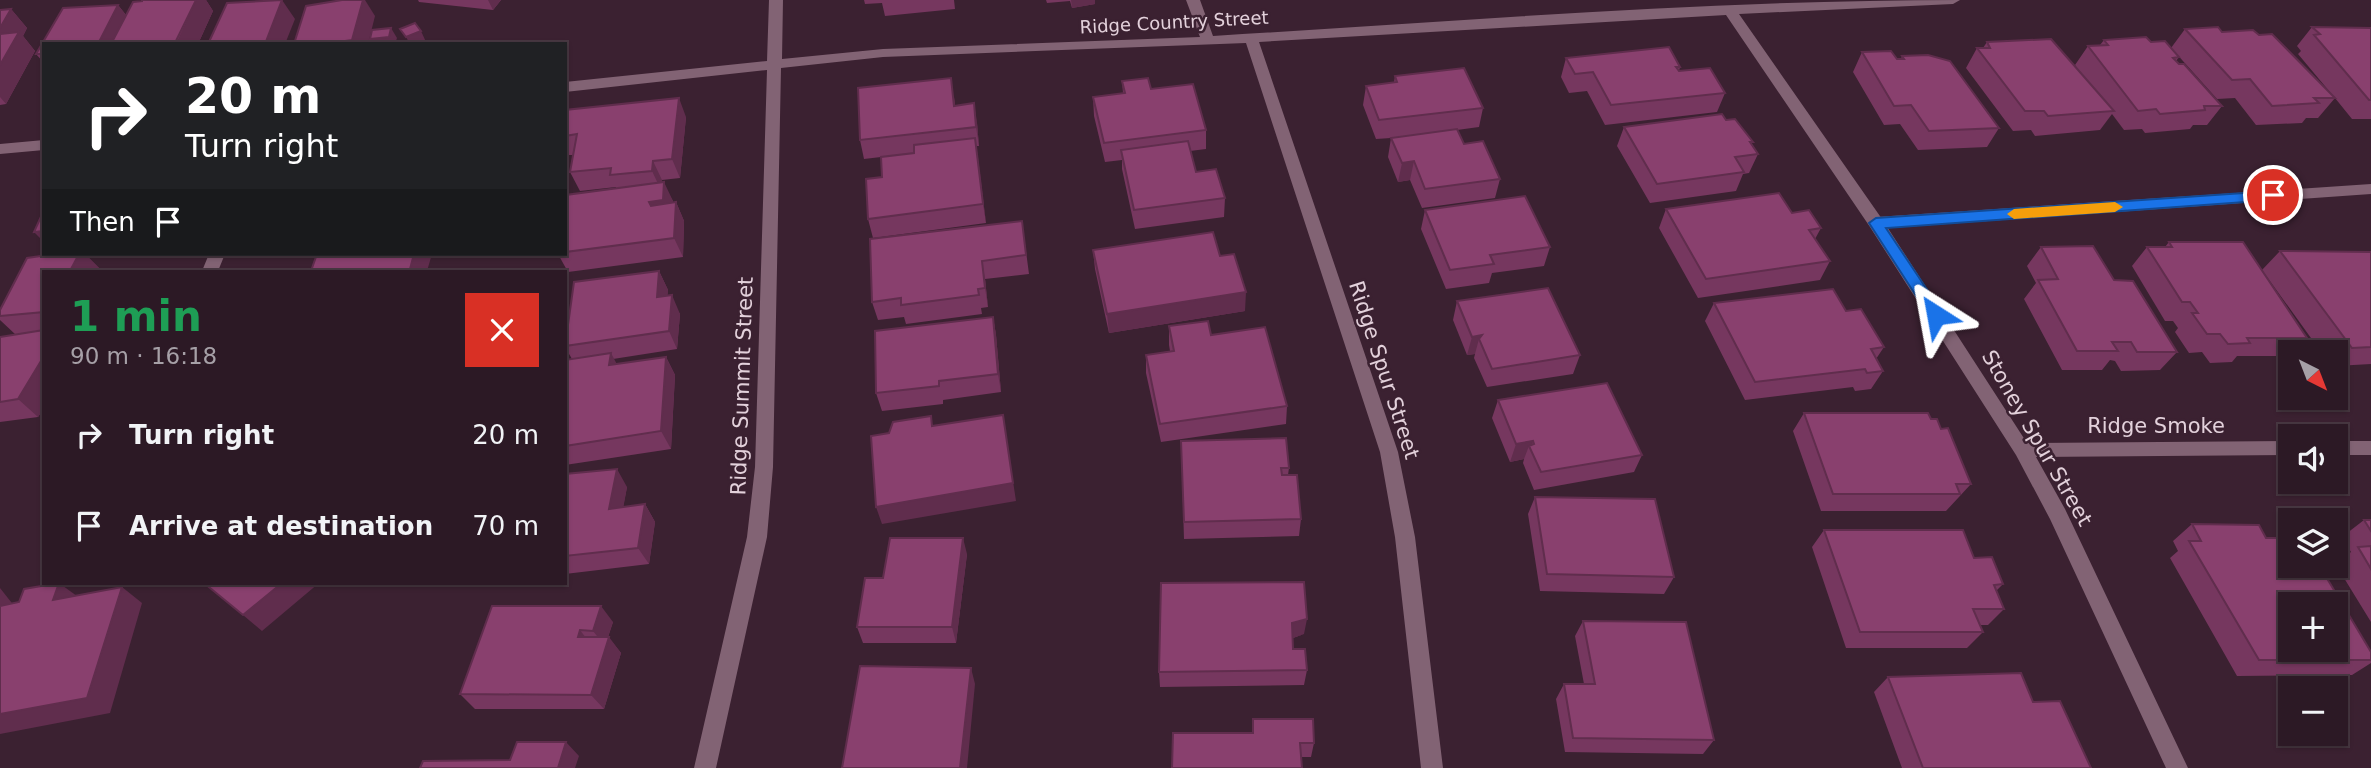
<!DOCTYPE html>
<meta charset="utf-8">
<style>
:root{--surface:#2c1925;--page:#34222d;--text:#f1f3f6;--muted:#a6a0a7;--line:#483842}
body{margin:0;font-family:"DejaVu Sans",sans-serif;background:var(--page);color:var(--text);height:100vh;display:flex;flex-direction:column;font-size:26px;white-space:nowrap}
*{box-sizing:border-box;margin:0}
p{font-size:23px;color:var(--muted)}
.icon{flex:none;width:38px;height:38px;fill:none;stroke:currentColor;stroke-width:2;stroke-linecap:round;stroke-linejoin:round}
.map{position:relative;flex:1;overflow:hidden}
.panel{position:absolute;left:42px;top:270px;width:525px;height:315px;display:flex;flex-direction:column;background:var(--surface);border-radius:0px;box-shadow:0 2px 5px #0004,0 0 0 2px var(--line)}
.panel>*{flex:none}
.top-card{position:absolute;left:42px;top:42px;width:525px;height:214px;border-radius:0px;box-shadow:0 2px 5px #0004,0 0 0 2px var(--line);background:#202124;color:#fff;overflow:hidden}
.needle{width:46px;rotate:138deg}
.buttons{position:absolute;left:2278px;top:340px;display:grid;gap:14px}
.buttons a{display:grid;place-items:center;width:70px;height:70px;border-radius:0px;background:var(--surface);box-shadow:0 2px 5px #0004,0 0 0 2px var(--line);font-size:35px}
.pin{position:absolute;display:grid;place-items:center;width:60px;height:60px;color:#fff;margin:-30px;border:4px solid #fff;border-radius:50%;box-shadow:0 2px 7px #0007}
.me{position:absolute;width:77px;margin:-38px;rotate:326deg;stroke-linejoin:round;filter:drop-shadow(0 0 5px #0008)}
.turn{display:flex;align-items:center;gap:24px;height:147px;padding:0 28px;font-size:32px}
.turn .icon{width:91px;height:91px;stroke-width:2.5}
.turn b{display:block;font-size:49px;line-height:60px}
.then{display:flex;align-items:center;height:66px;padding:0 28px;background:#0003;gap:14px;font-size:26px}
.round{display:grid;place-items:center;flex:none;width:74px;height:74px;border-radius:0px;background:var(--page)}
.headline{display:flex;align-items:center;justify-content:space-between;height:119px;padding:0 28px}
h1{font-size:42px;font-weight:800;line-height:52px;color:#1e9e55}
ul{padding:0;list-style:none}
li{display:flex;align-items:center;gap:21px;height:91px;padding:0 28px}
li div{flex:1}
li b{display:block;font-size:26px}
li em{font-style:normal}
.map>svg:first-child{display:block}
.lines{fill:none;stroke-linecap:round;stroke-linejoin:round}
.service{fill:#826374;fill-rule:evenodd}
.minor{fill:#826374;fill-rule:evenodd}
.wall{fill:#76375f}
.shaded-wall{fill:#602d4d}
.building{fill:#89406e;stroke:#602d4d;stroke-width:2;fill-rule:evenodd}
.route{fill:#1a73e8;stroke:#114b97;stroke-width:2}
.slow{fill:#f59e0b}
.labels{text-anchor:middle;dominant-baseline:central;stroke-width:5;stroke-linejoin:round;paint-order:stroke}
.far-street-label{font-size:18px;fill:#e3d1db;stroke:#3b2131}
.street-label{font-size:21px;fill:#e3d1db;stroke:#3b2131}
</style>
<div class="map">
<svg width="2371" height="768" viewBox="0 0 2371 768">
<rect width="100%" height="100%" fill="#3b2131"/>
<g class="lines">
<path class="service" d="M 2371,184 L 2371,194 L 1876,229 L 1868,223 L 1876,217 Z"/>
<path class="minor" d="M 769,0 L 783,0 L 782,59 L 883,49 L 1200,37 L 1186,0 L 1200,0 L 1213,36 C 1462,21 1711,0 1960,0 L 1953,4 L 1739,14 L 1882,219 L 2027,443 L 2291,441 L 2291,455 L 2036,457 L 2065,509 L 2188,768 L 2166,768 L 2050,519 L 2016,455 L 1870,227 L 1726,15 L 1259,42 L 1398,452 L 1415,537 L 1443,768 L 1421,768 L 1395,537 L 1380,452 L 1246,43 L 883,57 L 781,68 L 773,467 L 767,537 L 716,768 L 694,768 L 747,537 L 755,467 L 767,70 L 565,92 L 565,82 L 767,61 Z
M 44,140 L 44,150 L 0,154 L 0,144 Z
M 209,254 L 225,254 L 218,271 L 202,271 Z
M 2336,441 L 2371,441 L 2371,455 L 2336,455 Z"/>
</g>
<path class="wall" d="M 142,0 L 206,0 L 213,11 L 198,44 L 44,44 L 44,63 L 36,54 L 63,8 L 118,5 L 126,15 L 133,2 L 142,1 Z
M 418,0 L 501,0 L 493,10 L 419,2 Z
M 864,0 L 954,0 L 955,9 L 885,16 L 882,3 L 865,4 Z
M 1046,0 L 1095,0 L 1095,4 L 1072,8 L 1070,1 L 1047,3 Z
M 11,9 L 27,28 L 23,36 L 35,51 L 6,104 L 0,105 L 0,10 Z
M 2312,27 L 2371,28 L 2371,119 L 2352,119 L 2335,98 L 2318,118 L 2306,118 L 2302,123 L 2256,125 L 2235,98 L 2217,99 L 2174,51 L 2179,57 L 2176,61 L 2222,106 L 2207,125 L 2193,125 L 2190,129 L 2145,133 L 2142,129 L 2124,130 L 2112,114 L 2100,130 L 2035,136 L 2031,130 L 2013,131 L 1966,68 L 1977,48 L 1983,48 L 1987,42 L 2081,74 L 2075,65 L 2088,46 L 2100,45 L 2104,40 L 2151,42 L 2171,48 L 2185,29 L 2222,32 L 2334,97 L 2298,54 L 2301,51 L 2297,46 Z
M 1862,52 L 1897,59 L 1901,59 L 1902,56 L 1999,128 L 1987,147 L 1918,150 L 1900,124 L 1884,125 L 1853,72 Z
M 1566,58 L 1680,67 L 1679,71 L 1725,93 L 1717,112 L 1605,125 L 1587,91 L 1569,93 L 1561,77 Z
M 1395,76 L 1483,108 L 1479,127 L 1457,130 L 1464,144 L 1500,179 L 1495,198 L 1422,208 L 1410,180 L 1398,182 L 1388,157 L 1391,138 L 1376,139 L 1363,105 L 1366,86 L 1394,82 Z
M 1122,81 L 1151,89 L 1206,130 L 1206,149 L 1190,151 L 1196,172 L 1225,198 L 1224,217 L 1135,229 L 1122,169 L 1122,160 L 1105,162 L 1094,116 L 1093,97 L 1123,93 Z
M 954,97 L 955,105 L 977,123 L 979,146 L 976,146 L 986,223 L 873,238 L 868,219 L 882,177 L 881,157 L 864,159 L 860,140 Z
M 565,110 L 686,117 L 680,178 L 662,180 L 661,182 L 673,201 L 672,203 L 676,202 L 684,221 L 683,257 L 568,272 L 558,254 L 565,254 L 565,203 L 616,188 L 616,187 L 580,191 L 570,172 L 573,155 L 565,155 Z
M 1624,127 L 1752,145 L 1758,154 L 1749,173 L 1743,174 L 1736,191 L 1650,203 L 1617,146 Z
M 1666,209 L 1792,213 L 1821,228 L 1815,239 L 1830,261 L 1820,280 L 1698,298 L 1659,228 Z
M 1425,210 L 1550,247 L 1544,266 L 1492,273 L 1489,283 L 1446,289 L 1421,229 Z
M 1022,221 L 1029,274 L 985,279 L 988,307 L 981,308 L 982,314 L 906,324 L 904,317 L 878,320 L 872,302 Z
M 2169,242 L 2307,338 L 2292,352 L 2291,352 L 2288,356 L 2237,356 L 2232,362 L 2210,363 L 2202,352 L 2189,353 L 2175,332 L 2178,328 L 2173,321 L 2165,321 L 2132,266 L 2147,247 L 2165,247 Z
M 2041,247 L 2114,280 L 2177,352 L 2160,370 L 2121,371 L 2115,361 L 2110,360 L 2102,370 L 2062,370 L 2024,299 L 2036,283 L 2027,266 Z
M 1093,250 L 1220,256 L 1245,311 L 1109,333 L 1095,269 Z
M 2280,251 L 2371,252 L 2371,364 L 2336,366 L 2336,352 L 2321,352 L 2262,270 Z
M 55,254 L 85,254 L 99,268 L 98,271 L 44,271 L 44,408 L 38,417 L 0,422 L 0,337 L 16,335 L 0,320 L 0,316 Z
M 659,271 L 668,290 L 667,296 L 680,314 L 677,349 L 613,359 L 616,364 L 666,357 L 675,375 L 671,449 L 565,465 L 565,360 L 572,359 L 565,347 L 565,341 Z
M 1457,301 L 1580,355 L 1573,374 L 1487,387 L 1474,358 L 1475,354 L 1467,355 L 1453,320 Z
M 1714,303 L 1846,311 L 1884,347 L 1876,359 L 1883,371 L 1871,389 L 1855,391 L 1853,387 L 1745,400 L 1705,321 Z
M 993,317 L 996,335 L 1001,392 L 943,400 L 943,404 L 882,411 L 876,393 Z
M 1169,326 L 1211,335 L 1287,406 L 1286,424 L 1161,442 L 1146,373 L 1146,355 L 1170,351 L 1169,345 Z
M 1498,400 L 1642,455 L 1634,472 L 1534,490 L 1523,463 L 1524,459 L 1510,462 L 1492,418 Z
M 1804,413 L 1931,419 L 1941,429 L 1971,484 L 1946,511 L 1821,511 L 1793,431 Z
M 1181,441 L 1289,468 L 1288,475 L 1301,519 L 1299,536 L 1184,539 Z
M 565,474 L 627,487 L 623,507 L 645,504 L 655,522 L 649,564 L 565,574 Z
M 1535,497 L 1674,577 L 1664,594 L 1540,591 L 1528,514 Z
M 2364,520 L 2371,520 L 2371,622 L 2336,565 L 2336,563 L 2351,552 L 2342,537 Z
M 2192,524 L 2266,538 L 2371,652 L 2371,663 L 2352,675 L 2237,676 L 2170,558 L 2178,551 L 2173,541 Z
M 1824,530 L 1974,558 L 2003,584 L 1996,591 L 2004,609 L 1988,625 L 1980,625 L 1983,632 L 1967,648 L 1846,648 L 1812,547 Z
M 967,554 L 956,643 L 863,643 L 857,627 L 883,578 Z
M 492,606 L 613,622 L 608,637 L 621,653 L 604,709 L 475,709 L 460,694 Z
M 1583,621 L 1714,740 L 1703,754 L 1565,752 L 1556,699 L 1564,684 L 1584,684 L 1575,636 Z
M 1304,634 L 1293,638 L 1293,649 L 1307,670 L 1304,685 L 1160,687 L 1159,672 Z
M 1888,677 L 2033,702 L 2091,768 L 1902,768 L 1874,692 Z
M 1253,719 L 1314,743 L 1311,757 L 1301,757 L 1252,733 Z"/>
<path class="shaded-wall" d="M 196,0 L 206,0 L 213,11 L 198,44 L 176,44 Z
M 282,0 L 295,19 L 285,44 L 265,44 Z
M 363,0 L 365,0 L 375,16 L 368,44 L 324,44 Z
M 488,0 L 501,0 L 493,10 Z
M 1071,0 L 1095,0 L 1095,4 L 1072,8 Z
M 118,5 L 133,24 L 123,44 L 98,44 Z
M 11,9 L 27,28 L 23,36 L 35,51 L 6,104 L 0,97 L 0,28 Z
M 391,28 L 397,38 L 395,44 L 373,44 L 370,39 Z
M 421,31 L 426,42 L 421,44 L 410,44 L 406,37 Z
M 679,98 L 686,117 L 680,178 L 672,159 Z
M 974,103 L 977,123 L 979,146 L 976,127 Z
M 975,138 L 978,157 L 986,223 L 983,204 Z
M 653,161 L 662,180 L 661,190 L 652,171 Z
M 1414,161 L 1410,180 L 1398,182 L 1402,163 Z
M 664,182 L 673,201 L 671,219 L 657,221 L 649,202 Z
M 676,202 L 684,221 L 683,257 L 674,238 Z
M 44,231 L 44,242 L 34,232 Z
M 79,254 L 85,254 L 99,268 L 98,271 L 70,271 Z
M 414,254 L 432,254 L 427,271 L 411,271 L 410,269 Z
M 982,261 L 985,279 L 988,307 L 985,288 Z
M 659,271 L 668,290 L 666,316 L 657,297 Z
M 1246,292 L 1245,311 L 1109,333 L 1107,314 Z
M 672,295 L 680,314 L 677,349 L 669,331 Z
M 993,317 L 996,335 L 1001,392 L 998,374 Z
M 1482,335 L 1479,339 L 1475,354 L 1467,355 L 1472,337 Z
M 611,353 L 621,372 L 609,365 Z
M 44,356 L 44,408 L 38,417 L 18,399 Z
M 666,357 L 675,375 L 671,449 L 661,431 Z
M 1003,415 L 1016,501 L 882,524 L 876,507 Z
M 1533,441 L 1531,449 L 1529,446 L 1524,459 L 1510,462 L 1516,444 Z
M 617,469 L 627,487 L 620,526 L 609,509 Z
M 645,504 L 655,522 L 649,564 L 638,548 Z
M 963,538 L 967,554 L 956,643 L 952,627 Z
M 59,583 L 81,599 L 53,600 Z
M 282,583 L 319,583 L 262,631 L 243,615 Z
M 122,587 L 142,603 L 110,713 L 0,734 L 0,714 Z
M 0,588 L 15,607 L 0,617 Z
M 601,606 L 613,622 L 605,646 L 593,631 Z
M 1307,619 L 1304,634 L 1290,639 L 1292,623 Z
M 580,630 L 592,646 L 578,637 Z
M 609,637 L 621,653 L 604,709 L 591,695 Z
M 971,668 L 975,684 L 967,768 L 960,768 Z
M 566,742 L 579,756 L 575,768 L 558,768 Z"/>
<path class="building" d="M 142,0 L 196,0 L 175,43 L 111,44 L 133,2 L 142,1 Z
M 282,0 L 265,44 L 208,44 L 227,3 Z
M 342,0 L 363,0 L 352,40 L 324,44 L 294,44 L 306,6 Z
M 118,5 L 98,44 L 44,44 L 44,54 L 36,54 L 63,8 Z
M 11,9 L 0,28 L 0,10 Z
M 415,23 L 421,31 L 406,37 L 400,29 Z
M 2218,27 L 2222,32 L 2253,30 L 2259,35 L 2272,34 L 2335,98 L 2314,98 L 2319,103 L 2272,106 L 2250,79 L 2232,80 L 2185,29 Z
M 2312,27 L 2371,28 L 2371,100 L 2369,100 L 2314,35 L 2320,34 Z
M 391,28 L 389,37 L 370,39 L 372,30 Z
M 19,32 L 0,65 L 0,34 Z
M 2146,37 L 2151,42 L 2165,41 L 2179,57 L 2173,58 L 2179,64 L 2184,64 L 2222,106 L 2204,106 L 2205,110 L 2160,114 L 2156,109 L 2138,111 L 2088,46 L 2108,45 L 2104,40 Z
M 2051,39 L 2114,111 L 2048,116 L 2044,111 L 2025,111 L 1977,48 L 1990,48 L 1987,42 Z
M 1669,47 L 1680,67 L 1676,67 L 1679,71 L 1710,68 L 1725,93 L 1611,105 L 1593,72 L 1575,74 L 1566,58 Z
M 1891,51 L 1897,59 L 1904,59 L 1902,56 L 1928,55 L 1950,61 L 1999,128 L 1929,131 L 1911,105 L 1894,106 L 1862,52 Z
M 1464,68 L 1483,108 L 1379,120 L 1366,86 L 1397,82 L 1395,76 Z
M 951,78 L 954,106 L 974,103 L 976,127 L 860,140 L 858,88 Z
M 1148,78 L 1151,89 L 1193,84 L 1206,130 L 1104,143 L 1093,97 L 1125,93 L 1122,81 Z
M 679,98 L 672,159 L 653,161 L 652,171 L 610,175 L 611,168 L 570,172 L 577,134 L 565,136 L 565,110 Z
M 1722,114 L 1726,120 L 1735,119 L 1753,142 L 1750,142 L 1758,154 L 1735,157 L 1744,172 L 1657,184 L 1624,127 Z
M 1457,129 L 1464,144 L 1483,141 L 1500,179 L 1425,189 L 1414,161 L 1402,163 L 1391,138 Z
M 975,138 L 983,204 L 868,219 L 866,179 L 882,177 L 881,157 L 914,153 L 914,145 Z
M 1188,141 L 1196,172 L 1216,169 L 1225,198 L 1134,210 L 1121,150 Z
M 664,182 L 663,200 L 649,202 L 651,206 L 676,202 L 674,238 L 565,252 L 565,203 L 566,195 Z
M 1779,193 L 1792,213 L 1809,210 L 1821,228 L 1809,230 L 1830,261 L 1706,279 L 1666,209 Z
M 1525,196 L 1550,247 L 1490,255 L 1494,264 L 1450,270 L 1425,210 Z
M 44,210 L 44,231 L 34,232 Z
M 1022,221 L 1026,255 L 982,261 L 985,288 L 978,289 L 979,295 L 901,305 L 901,298 L 872,302 L 870,239 Z
M 1213,232 L 1220,256 L 1234,254 L 1246,292 L 1107,314 L 1093,250 Z
M 2169,242 L 2243,242 L 2307,338 L 2247,338 L 2250,343 L 2228,344 L 2220,334 L 2207,334 L 2192,313 L 2198,313 L 2190,302 L 2182,302 L 2147,247 L 2172,247 Z
M 2093,246 L 2114,280 L 2133,281 L 2177,352 L 2137,352 L 2131,342 L 2112,342 L 2118,351 L 2077,351 L 2038,280 L 2058,279 L 2041,247 Z
M 2280,251 L 2371,252 L 2371,347 L 2352,348 Z
M 55,254 L 79,254 L 70,271 L 44,271 L 44,312 L 0,316 L 0,310 L 27,258 Z
M 317,254 L 414,254 L 410,269 L 390,271 L 311,271 Z
M 659,271 L 657,297 L 672,295 L 669,331 L 565,346 L 574,282 Z
M 1548,288 L 1580,355 L 1492,369 L 1479,339 L 1482,335 L 1472,337 L 1457,301 Z
M 1833,289 L 1846,311 L 1861,309 L 1884,347 L 1871,349 L 1883,371 L 1867,373 L 1865,369 L 1755,382 L 1714,303 Z
M 993,317 L 998,374 L 939,381 L 939,386 L 876,393 L 875,331 Z
M 1208,321 L 1211,335 L 1265,327 L 1287,406 L 1160,424 L 1146,355 L 1174,351 L 1169,326 Z
M 44,330 L 44,356 L 18,399 L 0,402 L 0,337 Z
M 611,353 L 609,365 L 666,357 L 661,431 L 565,446 L 565,360 Z
M 1607,383 L 1642,455 L 1541,472 L 1529,446 L 1534,444 L 1533,441 L 1516,444 L 1498,400 Z
M 1804,413 L 1928,413 L 1931,419 L 1937,419 L 1941,429 L 1948,428 L 1971,484 L 1956,484 L 1960,494 L 1833,494 Z
M 1003,415 L 1013,483 L 876,507 L 871,436 L 889,433 L 893,422 L 931,416 L 932,426 Z
M 1286,438 L 1289,468 L 1281,468 L 1282,475 L 1297,475 L 1301,519 L 1184,522 L 1181,441 Z
M 617,469 L 609,509 L 645,504 L 638,548 L 565,556 L 565,474 Z
M 1535,497 L 1655,499 L 1674,577 L 1547,574 Z
M 2364,520 L 2371,520 L 2371,531 Z
M 2192,524 L 2259,525 L 2266,538 L 2291,538 L 2291,565 L 2319,565 L 2371,652 L 2371,660 L 2259,660 L 2189,541 L 2201,541 ZM 2291,604 L 2336,604 L 2336,649 L 2291,649 Z
M 1824,530 L 1963,530 L 1974,558 L 1992,557 L 2003,584 L 1994,585 L 2004,609 L 1973,609 L 1983,632 L 1860,632 Z
M 890,538 L 963,538 L 952,627 L 857,627 L 865,578 L 883,578 Z
M 2371,546 L 2371,569 L 2358,547 Z
M 1304,582 L 1307,619 L 1292,623 L 1293,649 L 1305,649 L 1307,670 L 1159,672 L 1161,583 Z
M 59,583 L 53,600 L 122,587 L 87,698 L 0,714 L 0,606 L 19,602 L 24,589 Z
M 204,583 L 282,583 L 243,615 Z
M 492,606 L 601,606 L 593,631 L 580,630 L 578,637 L 609,637 L 591,695 L 460,694 Z
M 1583,621 L 1686,622 L 1714,740 L 1573,738 L 1564,684 L 1595,684 Z
M 860,666 L 971,668 L 960,768 L 842,768 Z
M 2021,673 L 2033,702 L 2060,701 L 2091,768 L 1923,768 L 1888,677 Z
M 1253,719 L 1313,719 L 1314,743 L 1300,743 L 1302,768 L 1172,768 L 1173,733 L 1253,733 Z
M 517,742 L 566,742 L 558,768 L 420,768 L 423,761 L 510,760 Z"/>
<path class="route" d="M 2273,191 L 2280,195 L 2273,200 L 1886,228 L 1944,315 L 1936,321 L 1931,319 L 1869,223 L 1876,218 Z"/>
<path class="slow" d="M 2115,202 L 2123,207 L 2115,212 L 2014,219 L 2007,214 L 2014,209 Z"/>
<g class="labels">
<g class="far-street-label">
<text transform="translate(1174 22) rotate(-3)">Ridge Country Street</text>
</g>
<g class="street-label">
<text transform="translate(1384 370) rotate(72)">Ridge Spur Street</text>
<text transform="translate(742 386) rotate(-88)">Ridge Summit Street</text>
<text x="2156" y="426">Ridge Smoke</text>
<text transform="translate(2037 438) rotate(60)">Stoney Spur Street</text>
</g>
</g>
</svg>
<div class="buttons">
<a><svg class="needle" viewBox="-14 -14 28 28"><path d="M0-13l5 13h-10z" fill="#e53935"/><path d="M0 13l5-13h-10z" fill="#a6a0a7"/></svg></a>
<a><svg class="icon" aria-label="sound" viewBox="0 0 24 24"><path d="M4 9h4l5-4v14l-5-4H4zM17 9q2 3 0 6"/></svg></a>
<a><svg class="icon" aria-label="layers" viewBox="0 0 24 24"><path d="M12 4l9 5-9 5-9-5zM3 14l9 5 9-5"/></svg></a>
<a>+</a>
<a>−</a>
</div>
<div class="pin" style="left:2273px;top:195px;background:#d93025"><svg class="icon" aria-label="arrive" viewBox="0 0 24 24"><path d="M6 21V4h12l-3 4 3 4H6"/></svg></div>
<svg class="me" style="left:1936px;top:315px" viewBox="-20 -20 40 40"><path d="M0-17L14 15 0 8-14 15z" fill="#1a73e8" stroke="#fff" stroke-width="4"/></svg>
<div class="top-card">
<div class="turn"><svg class="icon" aria-label="right" viewBox="0 0 24 24"><path d="M7 20v-9h11M14 6l5 5-5 5"/></svg><div><b>20 m</b>Turn right</div></div>
<div class="then">Then<svg class="icon" aria-label="arrive" viewBox="0 0 24 24"><path d="M6 21V4h12l-3 4 3 4H6"/></svg></div>
</div>
<section class="panel">
<div class="headline"><div><h1>1 min</h1><p>90 m · 16:18</p></div><a class="round" style="background:#d93025;color:#fff"><svg class="icon" aria-label="close" viewBox="0 0 24 24"><path d="M6 6l12 12M18 6L6 18"/></svg></a></div>
<ul>
<li><svg class="icon" aria-label="right" viewBox="0 0 24 24"><path d="M7 20v-9h11M14 6l5 5-5 5"/></svg><div><b>Turn right</b></div><em>20 m</em></li>
<li><svg class="icon" aria-label="arrive" viewBox="0 0 24 24"><path d="M6 21V4h12l-3 4 3 4H6"/></svg><div><b>Arrive at destination</b></div><em>70 m</em></li>
</ul>
</section>
</div>
